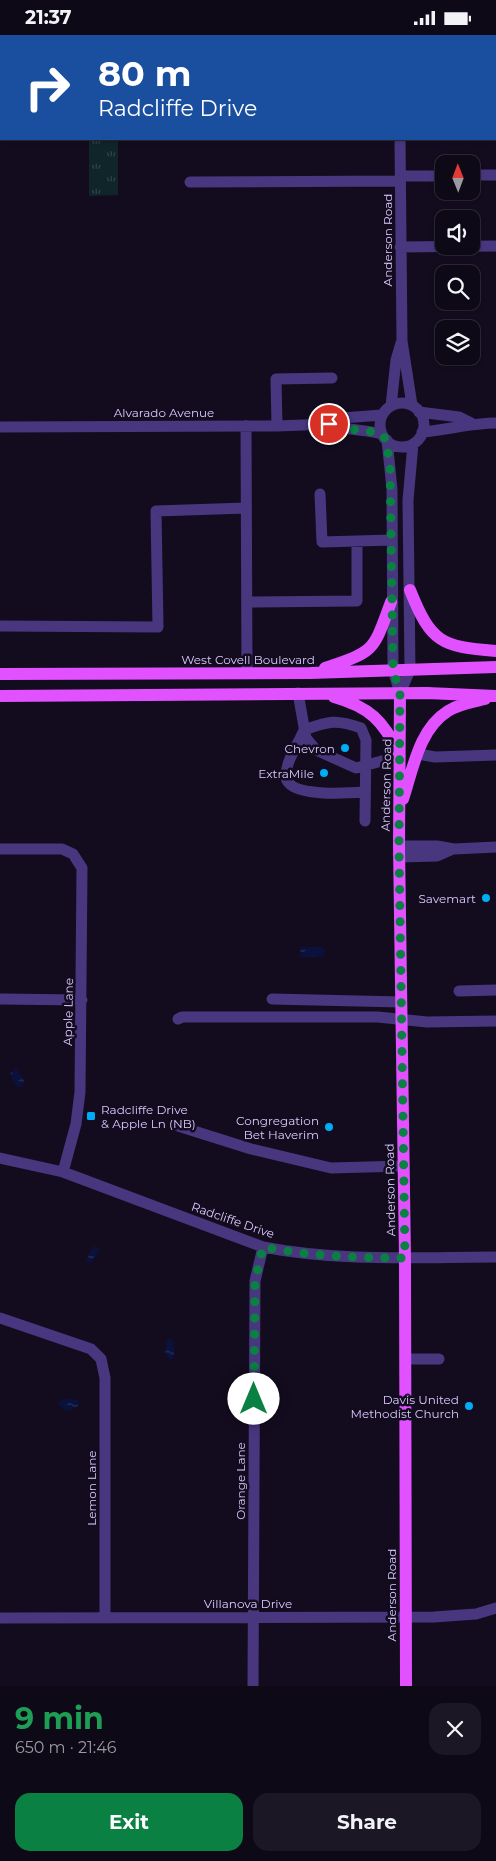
<!DOCTYPE html>
<meta charset="utf-8">
<style>
:root{--surface:#0e0917;--page:#1c1724;--text:#f1f3f6;--muted:#9b9aa1;--line:#2e2a36;--accent:#0b8043}
body{margin:0;font-family:Montserrat,sans-serif;background:var(--page);color:var(--text);height:100vh;display:flex;flex-direction:column;font-size:19px;white-space:nowrap}
*{box-sizing:border-box;margin:0}
p{font-size:16px;color:var(--muted)}
.icon{flex:none;width:28px;height:28px;fill:none;stroke:currentColor;stroke-width:2;stroke-linecap:round;stroke-linejoin:round}
.map{position:relative;height:1651px;overflow:hidden}
.details{display:flex;flex-direction:column;background:var(--surface);flex:1}
.details>*{flex:none}
.banner{position:absolute;left:0px;top:0px;width:496px;height:105px;box-shadow:0 1px 4px #0004,0 0 0 1px var(--line);background:#1a4fa0;color:#fff;overflow:hidden}
.needle{width:32px;rotate:359deg}
.buttons{position:absolute;left:435px;top:120px;display:grid;gap:10px}
.buttons a{display:grid;place-items:center;width:45px;height:45px;border-radius:10px;background:var(--surface);box-shadow:0 1px 4px #0004,0 0 0 1px var(--line);font-size:25px}
.pin{position:absolute;display:grid;place-items:center;width:42px;height:42px;color:#fff;margin:-21px;border:2px solid #fff;border-radius:50%;box-shadow:0 1px 5px #0007}
.me{position:absolute;width:55px;margin:-28px;rotate:0deg;stroke-linejoin:round;filter:drop-shadow(0 0 4px #0008)}
.turn{display:flex;align-items:center;gap:18px;height:105px;padding:0 15px;font-size:22px}
.turn .icon{width:65px;height:65px;stroke-width:2.5}
.turn b{display:block;font-size:35px;line-height:42px}
.round{display:grid;place-items:center;flex:none;width:52px;height:52px;border-radius:15px;background:var(--page)}
.summary{display:flex;align-items:center;justify-content:space-between;height:85px;padding:0 15px}
h1{font-size:30px;font-weight:700;line-height:38px;color:#1e9e55}
.primary-button{display:flex;gap:10px;margin-top:auto;padding:10px 15px}
.primary-button a{flex:1;height:58px;border-radius:15px;background:var(--accent);color:#fff;font-size:20px;font-weight:700;line-height:58px;text-align:center}
.primary-button a+a{background:var(--page);color:var(--text)}
.status{display:flex;justify-content:space-between;align-items:center;height:35px;padding:0 25px;background:var(--surface);direction:ltr}
.status svg{height:14px;fill:currentColor}
.map>svg:first-child{display:block}
.grass{fill:url(#grass-tufts)}
.water{fill:url(#water-ripples)}
.lines{fill:none;stroke-linecap:round;stroke-linejoin:round}
.minor{stroke:#48377f;stroke-width:11}
.major{stroke:#e151ff;stroke-width:12}
.route{stroke:#0b8043;stroke-width:9;stroke-dasharray:0 16.2}
.poi-dot{fill:#00acf5;stroke:#130c1f;stroke-width:2}
.labels{text-anchor:middle;dominant-baseline:central;stroke-width:5;stroke-linejoin:round;paint-order:stroke}
.street-label{font-size:12px;fill:#dbcaff;stroke:#130c1f}
.poi-label{font-size:12px;fill:#dbcaff;stroke:#130c1f;text-anchor:end}
</style>
<div class="status"><b>21:37</b><svg viewBox="0 0 49 12"><path d="M0 12V9h3v3zM5 12V6h3v6zM10 12V3h3v9zM15 12V0h3v12zM26 1h20v11H26zM47 4h2v5h-2z"/></svg></div>
<div class="map">
<svg width="496" height="1651" viewBox="0 0 496 1651">
<defs>
<pattern id="grass-tufts" width="24" height="20" patternUnits="userSpaceOnUse" patternTransform="scale(1.25)"><rect width="24" height="20" fill="#0f2529"/><path d="M3 7l-1-3M5 7V3M7 7l1-3M15 17l-1-3M17 17v-4M19 17l1-3" fill="none" stroke="#314349"/></pattern>
<pattern id="water-ripples" width="26" height="14" patternUnits="userSpaceOnUse" patternTransform="scale(1.25)"><rect width="26" height="14" fill="#09113c"/><path d="M2 4q2-2 4 0t4 0M15 11q2-2 4 0t4 0" fill="none" stroke="#2c3259"/></pattern>
</defs>
<rect width="100%" height="100%" fill="#130c1f"/>
<path class="grass" d="M 89,104 L 118,104 L 118,160 L 89,161 Z"/>
<path class="water" d="M 301,912 L 321,912 L 325,916 L 323,922 L 299,922 Z
M 16,1033 L 24,1045 L 22,1052 L 16,1051 L 10,1039 Z
M 93,1211 L 99,1214 L 92,1228 L 86,1226 Z
M 167,1304 L 172,1304 L 174,1312 L 174,1323 L 170,1325 L 165,1318 Z
M 63,1364 L 78,1365 L 79,1371 L 66,1376 L 59,1369 L 59,1367 Z"/>
<g class="lines">
<path class="minor" d="M 15,1 L 15,0
M 400,1 L 400,0
M 495,19 L 496,19
M 400,104 L 402,306 L 412,370
M 471,140 L 496,140
M 400,141 L 444,141
M 190,147 L 400,146
M 400,212 L 496,211
M380 390a22 22 0 1 1 44 0a22 22 0 1 1-44 0Z
M 391,371 L 396,325 L 401,308
M 419,377 L 459,382 L 471,388
M 329,389 C 346,396 364,394 382,399
M 246,391 L 247,637
M 277,391 L 276,344 L 332,343
M 0,392 L 277,391 L 329,389 L 342,383 L 382,380
M 422,397 C 447,395 471,388 496,388
M 387,405 L 392,454 L 393,635 L 400,658
M 320,459 L 322,507 L 392,505
M 247,567 L 357,566 L 357,506
M 0,591 L 158,592 L 156,476 L 246,473
M 298,658 L 306,703 L 316,715 L 356,733 L 400,721
M 400,658 L 410,635 L 408,465 L 413,409
M 418,719 L 435,722 L 496,720
M 365,786 L 366,705 L 361,693 C 336,684 329,686 304,695 C 299,708 285,727 286,742 C 288,763 351,758 365,757
M 399,811 L 437,811 L 454,814 L 496,812
M 0,814 L 62,814 L 73,819 L 82,833 L 80,1057 L 76,1089 L 63,1137
M 399,822 L 437,821 L 453,814
M 459,956 L 496,955
M 0,964 L 82,965
M 272,964 L 401,967
M 178,984 L 182,982 L 378,982 L 427,987 L 496,986
M 178,1091 L 251,1114 L 331,1133 L 404,1131
M 0,1123 L 63,1137 L 263,1212 C 340,1227 418,1222 496,1222
M 0,1283 L 91,1314 L 101,1324 L 105,1343 L 105,1582
M 405,1324 L 439,1324
M 0,1583 L 434,1582 L 476,1579 L 496,1573
M 253,1651 L 255,1246 L 263,1212"/>
<path class="major" d="M 410,555 C 431,608 442,612 496,616
M 325,633 C 376,616 373,616 391,567
M 0,639 L 310,638 L 496,632
M 400,658 L 399,811 L 405,1223 L 406,1651
M 0,661 L 427,658 L 496,661
M 334,662 C 370,672 383,686 399,718
M 403,764 C 413,734 419,694 448,676 C 459,669 472,667 485,664"/>
</g>
<g class="lines">
<path class="route" d="M 254,1364 L 255,1246 L 263,1212 C 310,1221 357,1223 405,1223 L 399,811 L 400,658 L 393,635 L 390,431 L 386,405 L 382,399 C 364,394 346,396 329,389"/>
</g>
<g class="poi-dot">
<circle cx="345" cy="713" r="5"/>
<circle cx="324" cy="738" r="5"/>
<circle cx="486" cy="863" r="5"/>
<rect x="86" y="1076" width="10" height="10" rx="2.5"/>
<circle cx="329" cy="1092" r="5"/>
<circle cx="469" cy="1371" r="5"/>
</g>
<g class="labels">
<g class="street-label">
<text transform="translate(387 205) rotate(-90)">Anderson Road</text>
<text x="164" y="377">Alvarado Avenue</text>
<text x="248" y="624">West Covell Boulevard</text>
<text transform="translate(386 750) rotate(-89)">Anderson Road</text>
<text transform="translate(68 977) rotate(-89)">Apple Lane</text>
<text transform="translate(390 1155) rotate(-91)">Anderson Road</text>
<text transform="translate(233 1185) rotate(19)">Radcliffe Drive</text>
<text transform="translate(240 1446) rotate(-90)">Orange Lane</text>
<text transform="translate(91 1453) rotate(-90)">Lemon Lane</text>
<text transform="translate(391 1560) rotate(-90)">Anderson Road</text>
<text x="248" y="1568">Villanova Drive</text>
</g>
<g class="poi-label">
<text x="335" y="713">Chevron</text>
<text x="314" y="738">ExtraMile</text>
<text x="476" y="863">Savemart</text>
<text x="101" y="1074" text-anchor="start">Radcliffe Drive<tspan x="101" dy="14">&amp; Apple Ln (NB)</tspan></text>
<text x="319" y="1085">Congregation<tspan x="319" dy="14">Bet Haverim</tspan></text>
<text x="459" y="1364">Davis United<tspan x="459" dy="14">Methodist Church</tspan></text>
</g>
</g>
</svg>
<div class="buttons">
<a><svg class="needle" viewBox="-14 -14 28 28"><path d="M0-13l5 13h-10z" fill="#e53935"/><path d="M0 13l5-13h-10z" fill="#9b9aa1"/></svg></a>
<a><svg class="icon" aria-label="sound" viewBox="0 0 24 24"><path d="M4 9h4l5-4v14l-5-4H4zM17 9q2 3 0 6"/></svg></a>
<a><svg class="icon" aria-label="search" viewBox="0 0 24 24"><circle cx="10" cy="10" r="6"/><path d="M15 15l6 6"/></svg></a>
<a><svg class="icon" aria-label="layers" viewBox="0 0 24 24"><path d="M12 4l9 5-9 5-9-5zM3 14l9 5 9-5"/></svg></a>
</div>
<div class="pin" style="left:329px;top:389px;background:#d93025"><svg class="icon" aria-label="arrive" viewBox="0 0 24 24"><path d="M6 21V4h12l-3 4 3 4H6"/></svg></div>
<svg class="me" style="left:254px;top:1364px" viewBox="-20 -20 40 40"><circle r="19" fill="#fff"/><path d="M0-13L10 11 0 6-10 11z" fill="#0b8043"/></svg>
<div class="banner">
<div class="turn"><svg class="icon" aria-label="right" viewBox="0 0 24 24"><path d="M7 20v-9h11M14 6l5 5-5 5"/></svg><div><b>80 m</b>Radcliffe Drive</div></div>
</div>
</div>
<section class="details">
<div class="summary"><div><h1>9 min</h1><p>650 m · 21:46</p></div><a class="round"><svg class="icon" aria-label="close" viewBox="0 0 24 24"><path d="M6 6l12 12M18 6L6 18"/></svg></a></div>
<div class="primary-button"><a>Exit</a><a>Share</a></div>
</section>
